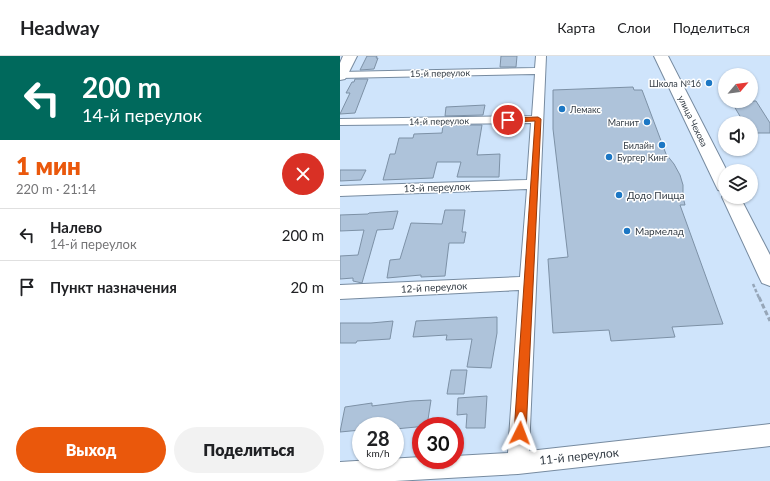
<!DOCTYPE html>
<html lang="ru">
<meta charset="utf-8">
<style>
:root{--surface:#fff;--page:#f2f2f2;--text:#202124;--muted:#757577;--line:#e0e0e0;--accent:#ea580c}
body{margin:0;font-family:Lato,sans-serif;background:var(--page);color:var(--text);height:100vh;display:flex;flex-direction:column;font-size:15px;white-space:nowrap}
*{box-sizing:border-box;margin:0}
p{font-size:13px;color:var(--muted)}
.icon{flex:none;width:22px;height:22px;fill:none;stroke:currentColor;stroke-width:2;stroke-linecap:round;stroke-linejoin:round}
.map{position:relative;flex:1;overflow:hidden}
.side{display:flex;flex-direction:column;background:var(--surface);width:340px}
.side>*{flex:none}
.top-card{background:#00695c;color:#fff;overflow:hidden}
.needle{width:26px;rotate:61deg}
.tools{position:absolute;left:378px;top:12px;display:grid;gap:8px}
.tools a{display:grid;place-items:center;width:40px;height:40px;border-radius:50%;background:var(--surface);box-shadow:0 1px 3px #0004;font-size:20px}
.speed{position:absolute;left:12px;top:361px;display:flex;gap:8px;font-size:20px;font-weight:700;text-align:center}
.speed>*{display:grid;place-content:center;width:52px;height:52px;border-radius:50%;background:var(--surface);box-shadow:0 1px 3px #0004;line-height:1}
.speed small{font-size:10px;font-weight:400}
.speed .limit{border:6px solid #d22;background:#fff;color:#111}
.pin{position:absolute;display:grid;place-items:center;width:34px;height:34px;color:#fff;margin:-17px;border:2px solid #fff;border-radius:50%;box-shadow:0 1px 4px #0007}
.me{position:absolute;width:44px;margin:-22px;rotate:3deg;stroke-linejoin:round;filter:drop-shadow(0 0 3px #0008)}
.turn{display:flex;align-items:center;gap:14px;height:84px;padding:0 16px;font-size:18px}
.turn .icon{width:52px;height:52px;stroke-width:2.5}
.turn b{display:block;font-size:28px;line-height:34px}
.round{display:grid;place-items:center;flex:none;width:42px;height:42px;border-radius:21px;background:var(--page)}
.summary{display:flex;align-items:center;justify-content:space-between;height:68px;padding:0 16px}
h1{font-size:24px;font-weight:800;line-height:30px;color:var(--accent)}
.action{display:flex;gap:8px;margin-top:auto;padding:8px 16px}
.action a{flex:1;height:46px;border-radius:24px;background:var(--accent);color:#fff;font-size:16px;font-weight:800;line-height:46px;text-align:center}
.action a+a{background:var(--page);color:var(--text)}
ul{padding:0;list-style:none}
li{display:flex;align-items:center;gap:12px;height:52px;padding:0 16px;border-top:1px solid var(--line)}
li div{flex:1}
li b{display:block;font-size:15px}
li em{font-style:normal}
header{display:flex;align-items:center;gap:24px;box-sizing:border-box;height:56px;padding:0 20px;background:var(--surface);border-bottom:1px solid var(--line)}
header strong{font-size:19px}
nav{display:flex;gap:22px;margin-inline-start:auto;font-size:14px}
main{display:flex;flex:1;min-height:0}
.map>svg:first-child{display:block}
.building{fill:#aec3da;stroke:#7d91a6}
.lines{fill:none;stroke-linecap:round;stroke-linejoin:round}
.street-casing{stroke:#778ba0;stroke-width:2}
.secondary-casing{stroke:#778ba0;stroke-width:2}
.path-far1{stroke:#96a6b8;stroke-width:2.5;stroke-dasharray:3.5 2;stroke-linecap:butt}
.path{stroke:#96a6b8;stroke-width:3;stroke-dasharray:5 2.5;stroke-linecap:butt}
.street{fill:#fff;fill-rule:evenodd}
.secondary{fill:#fff;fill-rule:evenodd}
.route{fill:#ea580c;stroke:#983908}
.poi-dot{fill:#1c77c4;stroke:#fff;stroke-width:1.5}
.labels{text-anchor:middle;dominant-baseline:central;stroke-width:3;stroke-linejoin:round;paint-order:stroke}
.far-street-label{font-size:9px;fill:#333c45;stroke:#fff}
.far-poi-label{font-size:9px;fill:#333c45;stroke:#fff;text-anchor:end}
.street-label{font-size:10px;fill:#333c45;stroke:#fff}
.poi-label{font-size:10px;fill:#333c45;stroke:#fff;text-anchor:start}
.near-street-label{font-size:12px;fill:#333c45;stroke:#fff}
</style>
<header>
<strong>Headway</strong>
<nav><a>Карта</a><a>Слои</a><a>Поделиться</a></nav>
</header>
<main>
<section class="side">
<div class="top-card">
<div class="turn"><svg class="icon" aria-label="left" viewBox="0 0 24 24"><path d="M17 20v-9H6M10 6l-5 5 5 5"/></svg><div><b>200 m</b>14-й переулок</div></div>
</div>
<div class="summary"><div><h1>1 мин</h1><p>220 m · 21:14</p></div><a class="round" style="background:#d93025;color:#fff"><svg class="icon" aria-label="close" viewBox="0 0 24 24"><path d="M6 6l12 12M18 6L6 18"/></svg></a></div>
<ul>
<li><svg class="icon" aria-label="left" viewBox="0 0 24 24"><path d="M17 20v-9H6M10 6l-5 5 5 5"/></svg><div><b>Налево</b><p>14-й переулок</p></div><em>200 m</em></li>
<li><svg class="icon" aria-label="arrive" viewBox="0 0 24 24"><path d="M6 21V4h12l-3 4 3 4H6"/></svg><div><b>Пункт назначения</b></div><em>20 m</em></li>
</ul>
<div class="action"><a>Выход</a><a>Поделиться</a></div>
</section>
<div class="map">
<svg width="430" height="425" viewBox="0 0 430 425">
<rect width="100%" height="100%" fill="#cfe4fb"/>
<path class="building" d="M 27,0 L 37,0 L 36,2 L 38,2 L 34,13 L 20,14 Z
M 161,0 L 177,0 L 176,11 L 160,11 Z
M 15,23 L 28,23 L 15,57 L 0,58 L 10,37 L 6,37 L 12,26 L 14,26 Z
M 293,31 L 294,34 L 302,34 L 326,98 L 334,108 L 340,119 L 343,129 L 343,141 L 345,149 L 340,149 L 383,268 L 332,271 L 335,281 L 271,285 L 269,274 L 213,277 L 208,203 L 228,201 L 213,73 L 213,34 Z
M 391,45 L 416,45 L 430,67 L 430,77 L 411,77 L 411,67 L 404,67 Z
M 145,49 L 143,59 L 105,60 L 106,51 Z
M 103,69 L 142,69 L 137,99 L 160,98 L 159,121 L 117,121 L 121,106 L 97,106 L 93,122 L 43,124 L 50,98 L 55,98 L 59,82 L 73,82 L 74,78 L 102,77 Z
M 0,114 L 26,114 L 21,124 L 0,125 Z
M 105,154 L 125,154 L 122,176 L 126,176 L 124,187 L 109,187 L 105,220 L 81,221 L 81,219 L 47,222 L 50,204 L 60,203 L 71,167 L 102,168 Z
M 58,155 L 53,173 L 37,174 L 22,227 L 13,225 L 13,222 L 0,223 L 0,200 L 18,199 L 24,174 L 0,175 L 0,159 L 28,158 L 29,157 Z
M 157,261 L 157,277 L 151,312 L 127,311 L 132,283 L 106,284 L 107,279 L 73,281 L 76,265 Z
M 53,265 L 50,283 L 17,285 L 16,287 L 0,287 L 0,267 L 31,267 Z
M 111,314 L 127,314 L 124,338 L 107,338 Z
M 147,340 L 145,372 L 126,372 L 127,358 L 117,359 L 118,342 Z
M 91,344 L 87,370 L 55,373 L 55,370 L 21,370 L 21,374 L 0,376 L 5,351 L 32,347 L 32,350 L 71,345 Z"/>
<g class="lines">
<g class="street-casing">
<path id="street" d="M 196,0 L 206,0 L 189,395 L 430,368 L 430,390 L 178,418 L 55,425 L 0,425 L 0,406 L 81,401 L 81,404 L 115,404 L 115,400 L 168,397 L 179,234 L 0,243 L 0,229 L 180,221 L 187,133 L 0,140 L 0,130 L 187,124 L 191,67 L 0,69 L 0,63 L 192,60 L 195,18 L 0,22 L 0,16 L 195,12 Z"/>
</g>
<g class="secondary-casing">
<path id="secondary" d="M 3,0 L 17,0 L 7,20 L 5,23 L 0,24 L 0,7 Z
M 314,0 L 328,0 L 387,115 L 385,115 L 385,141 L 400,141 L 430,199 L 430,230 L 422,227 L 419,221 L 382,141 L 385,136 L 378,134 L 376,130 Z"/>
</g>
<path class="path-far1" d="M 413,228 L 419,242"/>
<path class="path" d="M 419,241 L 430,265"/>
<use href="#street" class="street"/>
<use href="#secondary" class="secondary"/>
</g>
<path class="route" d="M 198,61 L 201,63 L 186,377 L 184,381 L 180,383 L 175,381 L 174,377 L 195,65 L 168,66 L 164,64 L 168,62 Z"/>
<g class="poi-dot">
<circle cx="369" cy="27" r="4"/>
<circle cx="222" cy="53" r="4"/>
<circle cx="307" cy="66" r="4"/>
<circle cx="322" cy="89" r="4"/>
<circle cx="269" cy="101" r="4"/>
<circle cx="279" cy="139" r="4"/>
<circle cx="287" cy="175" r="4"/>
</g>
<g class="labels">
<g class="far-street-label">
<text transform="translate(100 17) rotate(-1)">15-й переулок</text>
<text transform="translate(99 65) rotate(-1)">14-й переулок</text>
<text transform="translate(353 65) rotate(64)">улица Чехова</text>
</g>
<g class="far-poi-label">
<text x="361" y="27">Школа №16</text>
<text x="230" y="53" text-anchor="start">Лемакс</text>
<text x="299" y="66">Магнит</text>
<text x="314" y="89">Билайн</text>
<text x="277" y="101" text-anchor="start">Бургер Кинг</text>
</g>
<g class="street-label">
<text transform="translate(97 131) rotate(-2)">13-й переулок</text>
<text transform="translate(94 231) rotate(-3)">12-й переулок</text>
</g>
<g class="poi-label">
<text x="287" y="139">Додо Пицца</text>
<text x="295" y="175">Мармелад</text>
</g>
<g class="near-street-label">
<text transform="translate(239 400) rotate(-6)">11-й переулок</text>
</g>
</g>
</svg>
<div class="tools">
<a><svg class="needle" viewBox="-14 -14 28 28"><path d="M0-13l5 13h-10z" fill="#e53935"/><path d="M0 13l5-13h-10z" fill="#757577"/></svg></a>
<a><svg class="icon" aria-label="sound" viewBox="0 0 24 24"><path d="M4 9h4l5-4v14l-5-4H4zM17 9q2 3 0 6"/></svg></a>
<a><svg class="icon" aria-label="layers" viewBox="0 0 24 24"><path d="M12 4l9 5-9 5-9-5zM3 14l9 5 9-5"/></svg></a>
</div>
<div class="speed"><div>28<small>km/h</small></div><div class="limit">30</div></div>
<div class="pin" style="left:168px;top:64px;background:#d93025"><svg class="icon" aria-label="arrive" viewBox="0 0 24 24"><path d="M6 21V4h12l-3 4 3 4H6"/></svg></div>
<svg class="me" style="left:180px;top:377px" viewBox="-20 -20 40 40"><path d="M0-17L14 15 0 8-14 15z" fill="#ea580c" stroke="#fff" stroke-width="4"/></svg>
</div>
</main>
